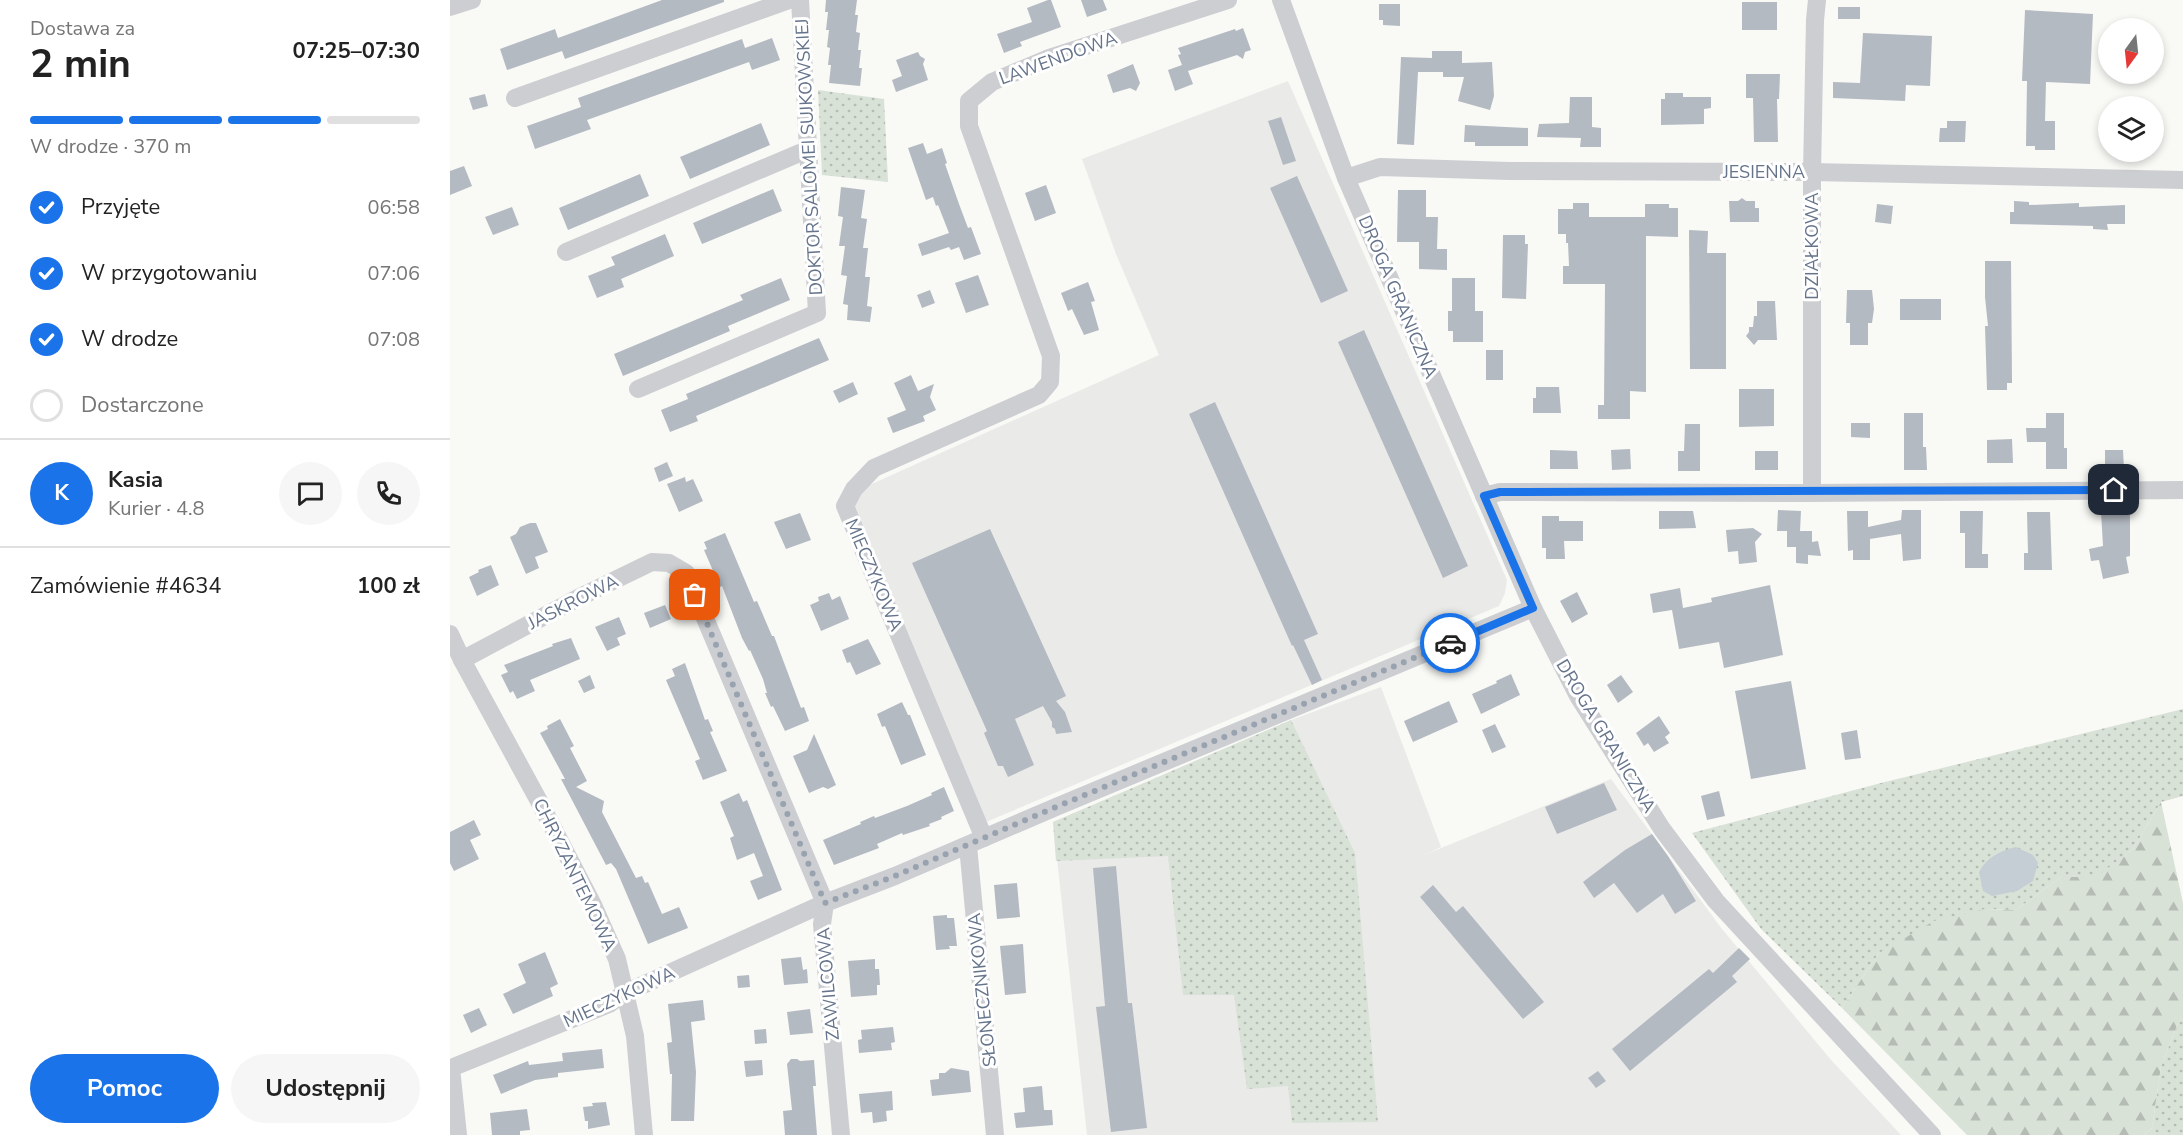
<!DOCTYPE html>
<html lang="pl">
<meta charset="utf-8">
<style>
body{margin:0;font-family:"Nunito Sans",sans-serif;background:#f6f6f6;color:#222;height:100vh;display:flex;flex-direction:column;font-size:22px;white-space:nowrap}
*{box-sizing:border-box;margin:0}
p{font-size:20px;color:#767676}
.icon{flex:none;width:33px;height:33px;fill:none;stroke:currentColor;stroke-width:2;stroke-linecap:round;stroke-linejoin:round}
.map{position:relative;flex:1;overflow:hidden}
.panel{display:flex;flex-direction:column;background:#fff;width:450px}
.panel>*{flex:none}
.needle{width:39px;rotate:195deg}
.tools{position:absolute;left:1648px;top:18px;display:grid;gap:12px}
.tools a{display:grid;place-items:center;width:66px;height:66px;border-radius:50%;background:#fff;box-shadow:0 3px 9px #0003;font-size:30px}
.pin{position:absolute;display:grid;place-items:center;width:51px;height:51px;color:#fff;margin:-26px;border-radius:12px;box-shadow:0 3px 9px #0006}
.courier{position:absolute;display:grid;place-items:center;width:60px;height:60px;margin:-30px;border:4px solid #1a73e8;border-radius:50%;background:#fff;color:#222;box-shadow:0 2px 8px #0007}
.headline em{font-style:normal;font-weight:700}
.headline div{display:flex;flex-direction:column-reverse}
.headline{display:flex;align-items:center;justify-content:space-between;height:102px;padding:0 30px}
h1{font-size:39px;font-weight:700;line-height:45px}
.bar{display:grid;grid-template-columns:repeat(4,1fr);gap:9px 6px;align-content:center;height:72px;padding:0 30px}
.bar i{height:8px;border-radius:4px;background:#e0e0e0}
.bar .selected{background:#1a73e8}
.bar p{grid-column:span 4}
.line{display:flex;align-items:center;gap:15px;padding:0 30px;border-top:2px solid #e0e0e0}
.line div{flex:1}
.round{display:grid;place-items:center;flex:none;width:63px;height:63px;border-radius:32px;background:#f6f6f6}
ol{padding:0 30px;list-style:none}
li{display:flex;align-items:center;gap:18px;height:66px}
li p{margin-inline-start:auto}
li .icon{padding:6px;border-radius:50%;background:#1a73e8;color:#fff;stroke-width:4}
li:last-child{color:#767676}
li i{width:33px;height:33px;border:3px solid #e0e0e0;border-radius:50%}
.primary-button{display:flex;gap:12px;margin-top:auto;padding:12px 30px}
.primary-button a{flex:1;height:69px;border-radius:36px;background:#1a73e8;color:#fff;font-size:24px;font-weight:700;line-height:69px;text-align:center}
.primary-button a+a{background:#f6f6f6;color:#222}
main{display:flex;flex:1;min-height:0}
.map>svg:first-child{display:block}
.built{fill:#eaeae9}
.grass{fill:url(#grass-dots)}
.forest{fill:url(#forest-firs)}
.water{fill:#c5ced5}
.building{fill:#b4bac2}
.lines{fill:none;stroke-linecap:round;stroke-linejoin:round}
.minor{stroke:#ccced2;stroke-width:18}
.done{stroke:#99a3b0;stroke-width:6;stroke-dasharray:0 10.8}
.route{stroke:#1a73e8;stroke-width:8}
.labels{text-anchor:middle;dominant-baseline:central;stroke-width:6;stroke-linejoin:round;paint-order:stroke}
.street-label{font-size:18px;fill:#65748b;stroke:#fff}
</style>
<main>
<section class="panel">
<div class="headline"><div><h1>2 min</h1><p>Dostawa za</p></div><em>07:25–07:30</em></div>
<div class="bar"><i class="selected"></i><i class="selected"></i><i class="selected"></i><i></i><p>W drodze · 370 m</p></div>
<ol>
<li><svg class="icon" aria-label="check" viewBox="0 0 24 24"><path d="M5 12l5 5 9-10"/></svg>Przyjęte<p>06:58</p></li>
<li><svg class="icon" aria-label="check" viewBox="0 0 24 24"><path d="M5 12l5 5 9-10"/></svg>W przygotowaniu<p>07:06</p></li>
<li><svg class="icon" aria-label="check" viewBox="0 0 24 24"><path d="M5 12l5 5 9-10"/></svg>W drodze<p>07:08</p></li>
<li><i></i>Dostarczone</li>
</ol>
<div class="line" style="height:108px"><b class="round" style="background:#1a73e8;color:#fff">K</b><div><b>Kasia</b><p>Kurier · 4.8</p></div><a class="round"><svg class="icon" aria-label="chat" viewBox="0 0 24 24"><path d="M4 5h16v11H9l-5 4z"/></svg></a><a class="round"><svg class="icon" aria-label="phone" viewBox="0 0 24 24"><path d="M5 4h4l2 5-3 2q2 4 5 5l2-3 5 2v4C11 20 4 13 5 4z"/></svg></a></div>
<div class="line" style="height:78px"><div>Zamówienie #4634</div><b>100 zł</b></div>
<div class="primary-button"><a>Pomoc</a><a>Udostępnij</a></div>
</section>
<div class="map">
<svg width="1733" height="1135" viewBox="0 0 1733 1135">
<defs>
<pattern id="grass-dots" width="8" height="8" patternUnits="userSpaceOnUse" patternTransform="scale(1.5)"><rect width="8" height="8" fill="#d9e2d7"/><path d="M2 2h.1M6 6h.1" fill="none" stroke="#b4bcb4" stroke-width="1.8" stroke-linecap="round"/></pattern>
<pattern id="forest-firs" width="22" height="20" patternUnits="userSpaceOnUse" patternTransform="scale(1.5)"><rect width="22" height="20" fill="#d9e2d7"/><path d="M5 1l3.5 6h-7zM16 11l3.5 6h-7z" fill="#b4bcb4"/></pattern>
</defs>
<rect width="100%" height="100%" fill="#f9f9f6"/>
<!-- built -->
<g class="built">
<polygon points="838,81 1057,580 1055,593 1049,606 536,822 400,506 415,487 709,355 666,254 632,159"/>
<polygon points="931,687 991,847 974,855 1161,779 1272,929 1382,1061 1451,1135 637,1135 603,822 841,720"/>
</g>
<!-- grass -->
<g class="grass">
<polygon points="368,90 434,99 438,182 372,175"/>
<polygon points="1733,709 1733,796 1711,802 1683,849 1646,878 1611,877 1566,910 1535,909 1429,953 1392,1008 1311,929 1242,833 1431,783"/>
<polygon points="841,720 905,853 928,1122 842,1123 838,1086 797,1089 784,995 733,995 718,856 606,861 603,822"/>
<polygon points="1733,1019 1733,1135 1694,1135 1702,1128 1711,1066 1728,1023"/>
</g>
<!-- forest -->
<polygon class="forest" points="1711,802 1733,903 1733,1019 1728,1023 1711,1066 1702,1128 1694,1135 1517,1135 1392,1008 1429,953 1484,921 1535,909 1566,910 1611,877 1646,877 1683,849"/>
<!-- water -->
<path class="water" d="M 1566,847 L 1583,855 L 1588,863 L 1583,881 L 1567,891 L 1542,896 L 1533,891 L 1529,872 C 1537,857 1550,851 1566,847 Z"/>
<!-- building -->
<g class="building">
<polygon points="212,0 274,0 274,2 115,59 112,51 57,70 50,49 105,29 108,38"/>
<polygon points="376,0 407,0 405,15 408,15 406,32 410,33 408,50 411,50 409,68 412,68 410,86 379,83 381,65 378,65 380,48 377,47 379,30 376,30 378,12 375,12"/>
<polygon points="598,0 601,0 611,27 570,42 572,46 554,53 547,34 582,22 577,8"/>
<polygon points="631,0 653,0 657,10 637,17"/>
<rect x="1292" y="2" width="35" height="28"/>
<polygon points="929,4 950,4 950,26 933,25 933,20 929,20"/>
<rect x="1388" y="7" width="22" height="12"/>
<polygon points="1575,10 1643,14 1640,84 1596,82 1595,121 1605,121 1605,150 1585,150 1585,146 1576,146 1577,81 1572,81"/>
<polygon points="793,28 801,50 795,52 793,59 787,55 738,71 743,84 725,91 718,70 732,65 728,55 731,54 728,48 785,29 786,31"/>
<polygon points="1413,33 1482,36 1480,86 1456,85 1455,101 1383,98 1383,82 1410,83"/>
<polygon points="322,38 330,60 302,70 299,62 137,120 141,129 85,149 77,126 131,107 128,98 292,39 295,48"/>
<polygon points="982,51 1012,51 1012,63 1042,62 1044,96 1040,110 1008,101 1014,77 993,77 993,72 968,72 964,145 947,144 951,57 982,58"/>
<polygon points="468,52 470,56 475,59 473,64 478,80 446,92 442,80 452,76 446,60"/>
<polygon points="683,64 690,83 686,91 680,88 663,93 657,75"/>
<polygon points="1296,74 1330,74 1329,99 1327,99 1328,142 1304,142 1303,98 1296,98"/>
<polygon points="1215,93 1233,93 1233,97 1261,97 1261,108 1254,109 1254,124 1211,125 1211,99 1215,99"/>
<polygon points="35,94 38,106 23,110 19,98"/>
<polygon points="1120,97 1142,97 1142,127 1151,128 1151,147 1130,147 1131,138 1087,137 1089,124 1119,123"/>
<polygon points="831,117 846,161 833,165 818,121"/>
<polygon points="1497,121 1516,121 1515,142 1489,142 1490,128 1497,128"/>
<polygon points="311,123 320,145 240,179 230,157"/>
<polygon points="1015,125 1078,128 1078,146 1025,146 1025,142 1014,142"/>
<polygon points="473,143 477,154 492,148 497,163 495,164 509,204 518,228 521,227 531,254 514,260 509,247 501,250 499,247 472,256 468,244 499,233 488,205 486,206 483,197 476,200 458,148"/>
<polygon points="14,166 22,186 0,195 0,171"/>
<polygon points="190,174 199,196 118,230 109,208"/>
<polygon points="847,176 898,291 871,303 820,188"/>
<polygon points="596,185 606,213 585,221 575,193"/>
<polygon points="391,187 415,190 411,218 417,219 413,248 418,248 415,277 420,277 417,306 422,307 420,322 397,320 398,305 393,304 397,276 391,275 395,246 389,246 393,217 388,216"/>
<polygon points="323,189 332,211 252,244 243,223"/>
<polygon points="948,190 976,190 976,217 988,217 987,249 997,249 997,270 969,269 969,242 947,242"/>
<polygon points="1292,198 1296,201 1305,201 1305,208 1309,208 1309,222 1280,222 1279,201 1288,201"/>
<polygon points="1564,201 1579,202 1579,205 1629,203 1629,207 1675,205 1675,224 1657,224 1658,230 1643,229 1643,226 1560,224 1560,212 1564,212"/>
<polygon points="1123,203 1139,203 1139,217 1195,217 1195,204 1219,204 1219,208 1228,208 1228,237 1196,236 1196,392 1180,391 1180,419 1148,419 1148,405 1154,405 1155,284 1113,284 1113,266 1119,266 1118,243 1116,243 1116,234 1108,234 1108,209 1123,209"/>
<polygon points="1427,204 1443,206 1441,224 1425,222"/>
<polygon points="62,207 69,225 43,235 35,217"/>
<polygon points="1239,230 1258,231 1257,253 1276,253 1276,369 1240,369"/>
<polygon points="215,234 224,256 171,279 174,287 147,298 138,276 165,265 161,257"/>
<polygon points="1053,235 1075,235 1075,244 1078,244 1076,299 1052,298"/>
<polygon points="1535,261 1561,261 1562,383 1557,383 1557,390 1537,390 1535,326 1538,326 1535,297"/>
<polygon points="528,275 539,305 516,313 505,283"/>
<polygon points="331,278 340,300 278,326 280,331 173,376 164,354 293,300 290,295"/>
<polygon points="1002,278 1025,278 1025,311 1033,311 1033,342 1003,342 1003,331 998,331 998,311 1002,311"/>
<polygon points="638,282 645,301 641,302 649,330 634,335 622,309 618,311 611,293"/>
<polygon points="480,290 485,303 472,308 467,295"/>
<polygon points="1397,290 1422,290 1424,309 1422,323 1418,323 1418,345 1400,345 1400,323 1396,323"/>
<rect x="1450" y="299" width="41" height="21"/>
<polygon points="1307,301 1325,301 1327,340 1308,340 1304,345 1296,336 1299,332 1299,327 1303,327 1304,316 1307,316"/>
<polygon points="914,330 1018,566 993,578 888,342"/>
<polygon points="369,338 379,360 246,416 248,421 220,432 211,410 238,399 236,394"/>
<rect x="1036" y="350" width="17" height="30"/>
<polygon points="461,375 468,391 484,384 480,397 486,410 473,416 475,421 443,433 437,418 456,410 444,383"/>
<polygon points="403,382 408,394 389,403 383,391"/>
<polygon points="1086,387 1109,387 1111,413 1083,413 1083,398 1086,398"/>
<polygon points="1289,389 1324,389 1324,426 1289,427"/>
<polygon points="765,402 868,634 854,640 872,680 862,685 843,645 842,646 739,414"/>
<polygon points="1454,413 1473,413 1473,447 1476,447 1477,470 1454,470"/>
<polygon points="1596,413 1614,413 1614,448 1617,448 1617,469 1596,469 1596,442 1577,442 1576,428 1596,428"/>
<polygon points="1401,423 1420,423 1420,438 1401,437"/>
<polygon points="1235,424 1250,424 1250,471 1228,471 1228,451 1234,451"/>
<polygon points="1562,439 1563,463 1537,463 1537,440"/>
<polygon points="1180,449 1181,469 1162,470 1161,450"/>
<polygon points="1100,450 1127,451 1128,469 1100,469"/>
<polygon points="1655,450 1673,450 1674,470 1655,470"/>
<rect x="1305" y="451" width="23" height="19"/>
<polygon points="217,462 223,476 209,482 204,468"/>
<polygon points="235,477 236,482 243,479 253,501 229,512 217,484"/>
<polygon points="1328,510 1351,511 1350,531 1362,531 1362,542 1368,541 1371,556 1358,555 1358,564 1346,563 1346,547 1337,547 1337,531 1327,531"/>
<polygon points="1452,510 1471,510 1471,559 1453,561 1451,534 1420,539 1420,560 1403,560 1403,550 1398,551 1397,511 1418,511 1418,527 1451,520"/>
<polygon points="1680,510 1680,556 1676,557 1679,573 1653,579 1649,560 1641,561 1639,549 1653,546 1651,512"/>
<polygon points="1209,511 1243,511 1246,528 1209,529"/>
<polygon points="1510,511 1533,511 1532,554 1538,554 1538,568 1515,568 1515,533 1510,533"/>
<polygon points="1577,512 1600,512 1602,570 1574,570 1574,553 1578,553"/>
<polygon points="350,513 361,540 336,549 324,522"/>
<polygon points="1092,516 1109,516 1109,521 1133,521 1133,541 1114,541 1115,559 1096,559 1096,548 1092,548"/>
<polygon points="80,523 86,523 98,552 85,557 89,568 76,574 60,537 66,534 70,527"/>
<polygon points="1303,528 1312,534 1305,542 1307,562 1289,564 1288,551 1278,552 1276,530"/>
<polygon points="540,529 616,696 606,701 615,712 622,732 606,734 605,729 602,727 602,722 593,706 565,719 584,765 558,777 553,766 548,766 534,733 537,731 462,563"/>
<polygon points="275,533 304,602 307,601 322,636 324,636 351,708 354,707 359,721 335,731 323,706 321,707 315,693 317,693 313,679 300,650 299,651 292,638 272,586 270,587 254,550 257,549 254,542"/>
<polygon points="41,565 49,585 27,596 19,577 29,572 28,570"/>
<polygon points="1320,585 1333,655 1274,668 1269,642 1229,649 1222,610 1203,613 1200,594 1230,588 1233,608 1262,602 1261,598"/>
<polygon points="1127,592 1138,614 1122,623 1110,601"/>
<polygon points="379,593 382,600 390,596 399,619 371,631 360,605 369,601 368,597"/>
<polygon points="215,605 221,619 200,628 194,613"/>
<polygon points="169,617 176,634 167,638 170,645 157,651 145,627"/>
<polygon points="121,638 130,659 80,680 85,691 67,699 63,691 60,693 51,675 58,672 54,665 103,646 102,644"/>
<polygon points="418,639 431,664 406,675 400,662 397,663 392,650"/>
<polygon points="235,663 255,720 258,719 263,731 260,732 277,771 253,780 245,761 250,759 216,680 225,676 222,669"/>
<polygon points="1061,674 1070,695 1031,714 1022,694 1047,683 1046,681"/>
<polygon points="140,675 145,688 134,693 128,681"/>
<polygon points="1171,675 1183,692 1168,703 1157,685"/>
<polygon points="1341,681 1356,769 1301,779 1285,691"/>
<polygon points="999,701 1008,722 963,742 954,721"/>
<polygon points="452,702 458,715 460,715 476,755 451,765 435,726 432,727 427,714"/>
<polygon points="1209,716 1220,733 1215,737 1219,743 1204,752 1198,743 1194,746 1186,733"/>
<polygon points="110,719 124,746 120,748 137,781 126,787 154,801 152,812 186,878 192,876 195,883 198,882 212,914 229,907 238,928 198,944 166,869 161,863 156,865 111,779 115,779 90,733 98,729 97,726"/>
<polygon points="1045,724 1056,747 1042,753 1032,730"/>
<polygon points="1407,730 1411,758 1395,760 1391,733"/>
<polygon points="364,734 386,785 378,789 373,787 359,793 343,756 357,750"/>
<polygon points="1154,783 1167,810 1107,834 1095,807"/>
<polygon points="494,787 504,811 491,817 492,819 479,824 480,826 453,835 452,833 427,844 429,848 384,865 373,840 411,824 410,822 424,816 425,818 457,806 482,795 481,793"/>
<polygon points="1269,791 1275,816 1257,820 1251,796"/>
<polygon points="289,793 293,802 297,800 332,890 308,900 300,881 313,876 304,853 287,860 280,838 284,836 270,802"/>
<polygon points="24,820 31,835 20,840 29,859 4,871 0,863 0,832"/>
<polygon points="1202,834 1218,856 1246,901 1225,914 1213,894 1187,913 1164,883 1144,898 1133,882 1175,850"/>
<polygon points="666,866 678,1003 682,1003 697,1128 661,1132 646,1007 655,1006 643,868"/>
<polygon points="567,883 570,917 547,919 544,885"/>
<polygon points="983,885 1006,912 1013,906 1094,1002 1073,1019 970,897"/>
<polygon points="497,915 497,918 504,918 507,946 499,946 500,949 486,950 483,916"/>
<polygon points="573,944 576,993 555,995 550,946"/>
<polygon points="1289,948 1300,959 1282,976 1287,982 1180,1071 1162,1049 1259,969 1263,973"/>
<polygon points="95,952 108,984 100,988 103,996 63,1014 53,994 76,983 68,964"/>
<polygon points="351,957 353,970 357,969 358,983 334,985 331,959"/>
<polygon points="425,959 425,969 429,969 430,985 427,985 427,995 401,997 398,961"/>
<polygon points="299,975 300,987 288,988 287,976"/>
<polygon points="253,1000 255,1020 241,1022 246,1072 244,1121 221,1121 222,1074 220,1074 217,1043 222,1042 218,1004"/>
<polygon points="29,1008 37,1025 21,1033 13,1015"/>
<polygon points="360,1009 363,1033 340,1035 337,1012"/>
<polygon points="443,1027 445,1042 441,1043 442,1050 409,1053 408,1040 412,1039 411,1030"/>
<polygon points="316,1029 317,1043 305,1044 304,1030"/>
<polygon points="152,1049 154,1068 108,1073 108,1077 85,1080 51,1094 43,1075 78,1061 79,1065 113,1061 112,1053"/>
<polygon points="341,1059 347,1059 350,1061 364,1060 366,1086 363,1086 367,1135 335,1135 333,1111 342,1110 337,1064"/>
<polygon points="312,1060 313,1075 296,1077 294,1061"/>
<polygon points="501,1068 519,1071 521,1092 482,1096 480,1080 489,1079 489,1073 495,1073"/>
<polygon points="1148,1071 1156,1081 1146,1088 1138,1078"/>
<polygon points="592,1086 594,1110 602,1110 603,1125 566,1128 564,1113 575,1112 573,1088"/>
<polygon points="442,1091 443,1110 436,1111 437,1121 423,1123 422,1112 411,1113 409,1094"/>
<polygon points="156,1102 160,1125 138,1129 138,1121 135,1121 133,1107 143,1106 142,1103"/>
<polygon points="77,1109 80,1130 70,1131 70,1135 42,1135 40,1113"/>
</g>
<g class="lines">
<!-- minor -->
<g class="minor">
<polyline points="831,0 896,178 1083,608 1128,696 1212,829 1266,901 1482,1135"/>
<polyline points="0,7 22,0"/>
<polyline points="65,98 339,0"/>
<polyline points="896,178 930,167 1060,171 1362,172 1733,180"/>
<polyline points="116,252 359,149"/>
<polyline points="188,389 367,313 350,0"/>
<polyline points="1362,493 1362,172 1365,20 1367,0"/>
<polyline points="1034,496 1050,492 1362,493 1733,490"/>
<polyline points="0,634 12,660 90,803 143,905 167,959 185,1036 194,1135"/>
<polyline points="12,660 132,596 202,562 219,563 236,573 375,903 372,924 391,1135"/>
<polyline points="534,838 395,506 404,489 424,468 589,395 600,382 601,356 519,126 519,101 542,82 599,58 778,0"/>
<polyline points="518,846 545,1135"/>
<polyline points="1,1068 159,1004 175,993 375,903 445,876 606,807 1083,608"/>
<polyline points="1,1068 8,1135"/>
</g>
</g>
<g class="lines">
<!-- done -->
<polyline class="done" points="245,595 375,903 445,876 606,807 1000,643"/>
<!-- route -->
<polyline class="route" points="1000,643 1083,608 1034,496 1050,492 1664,490"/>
</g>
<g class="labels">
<!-- street labels -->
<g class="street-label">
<text transform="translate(608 58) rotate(-20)">LAWENDOWA</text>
<text transform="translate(359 157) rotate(-93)">DOKTOR SALOMEI SUJKOWSKIEJ</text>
<text x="1314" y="172">JESIENNA</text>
<text transform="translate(1362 246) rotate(-90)">DZIAŁKOWA</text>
<text transform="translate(948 297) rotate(67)">DROGA GRANICZNA</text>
<text transform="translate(424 575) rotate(67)">MIECZYKOWA</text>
<text transform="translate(123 602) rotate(-27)">JASKROWA</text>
<text transform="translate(1156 736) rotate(59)">DROGA GRANICZNA</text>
<text transform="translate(125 875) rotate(64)">CHRYZANTEMOWA</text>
<text transform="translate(378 984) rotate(-95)">ZAWILCOWA</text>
<text transform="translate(532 990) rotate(-96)">SŁONECZNIKOWA</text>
<text transform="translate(169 997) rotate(-25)">MIECZYKOWA</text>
</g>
</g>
</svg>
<div class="tools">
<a><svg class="needle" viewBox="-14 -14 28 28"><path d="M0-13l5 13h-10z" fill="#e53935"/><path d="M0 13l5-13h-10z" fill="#767676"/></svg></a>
<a><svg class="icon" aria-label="layers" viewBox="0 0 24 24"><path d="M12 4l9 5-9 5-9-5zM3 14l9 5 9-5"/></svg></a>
</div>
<div class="pin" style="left:245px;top:595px;background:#ea580c"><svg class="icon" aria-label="bag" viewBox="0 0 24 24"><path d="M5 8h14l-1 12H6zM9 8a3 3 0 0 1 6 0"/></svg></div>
<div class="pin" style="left:1664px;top:490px;background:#1f2937"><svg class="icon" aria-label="home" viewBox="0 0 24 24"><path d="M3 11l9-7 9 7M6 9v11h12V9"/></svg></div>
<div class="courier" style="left:1000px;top:643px"><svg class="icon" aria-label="car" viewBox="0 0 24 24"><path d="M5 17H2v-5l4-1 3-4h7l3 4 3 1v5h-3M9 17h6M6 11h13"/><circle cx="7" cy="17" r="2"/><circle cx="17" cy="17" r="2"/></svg></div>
</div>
</main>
